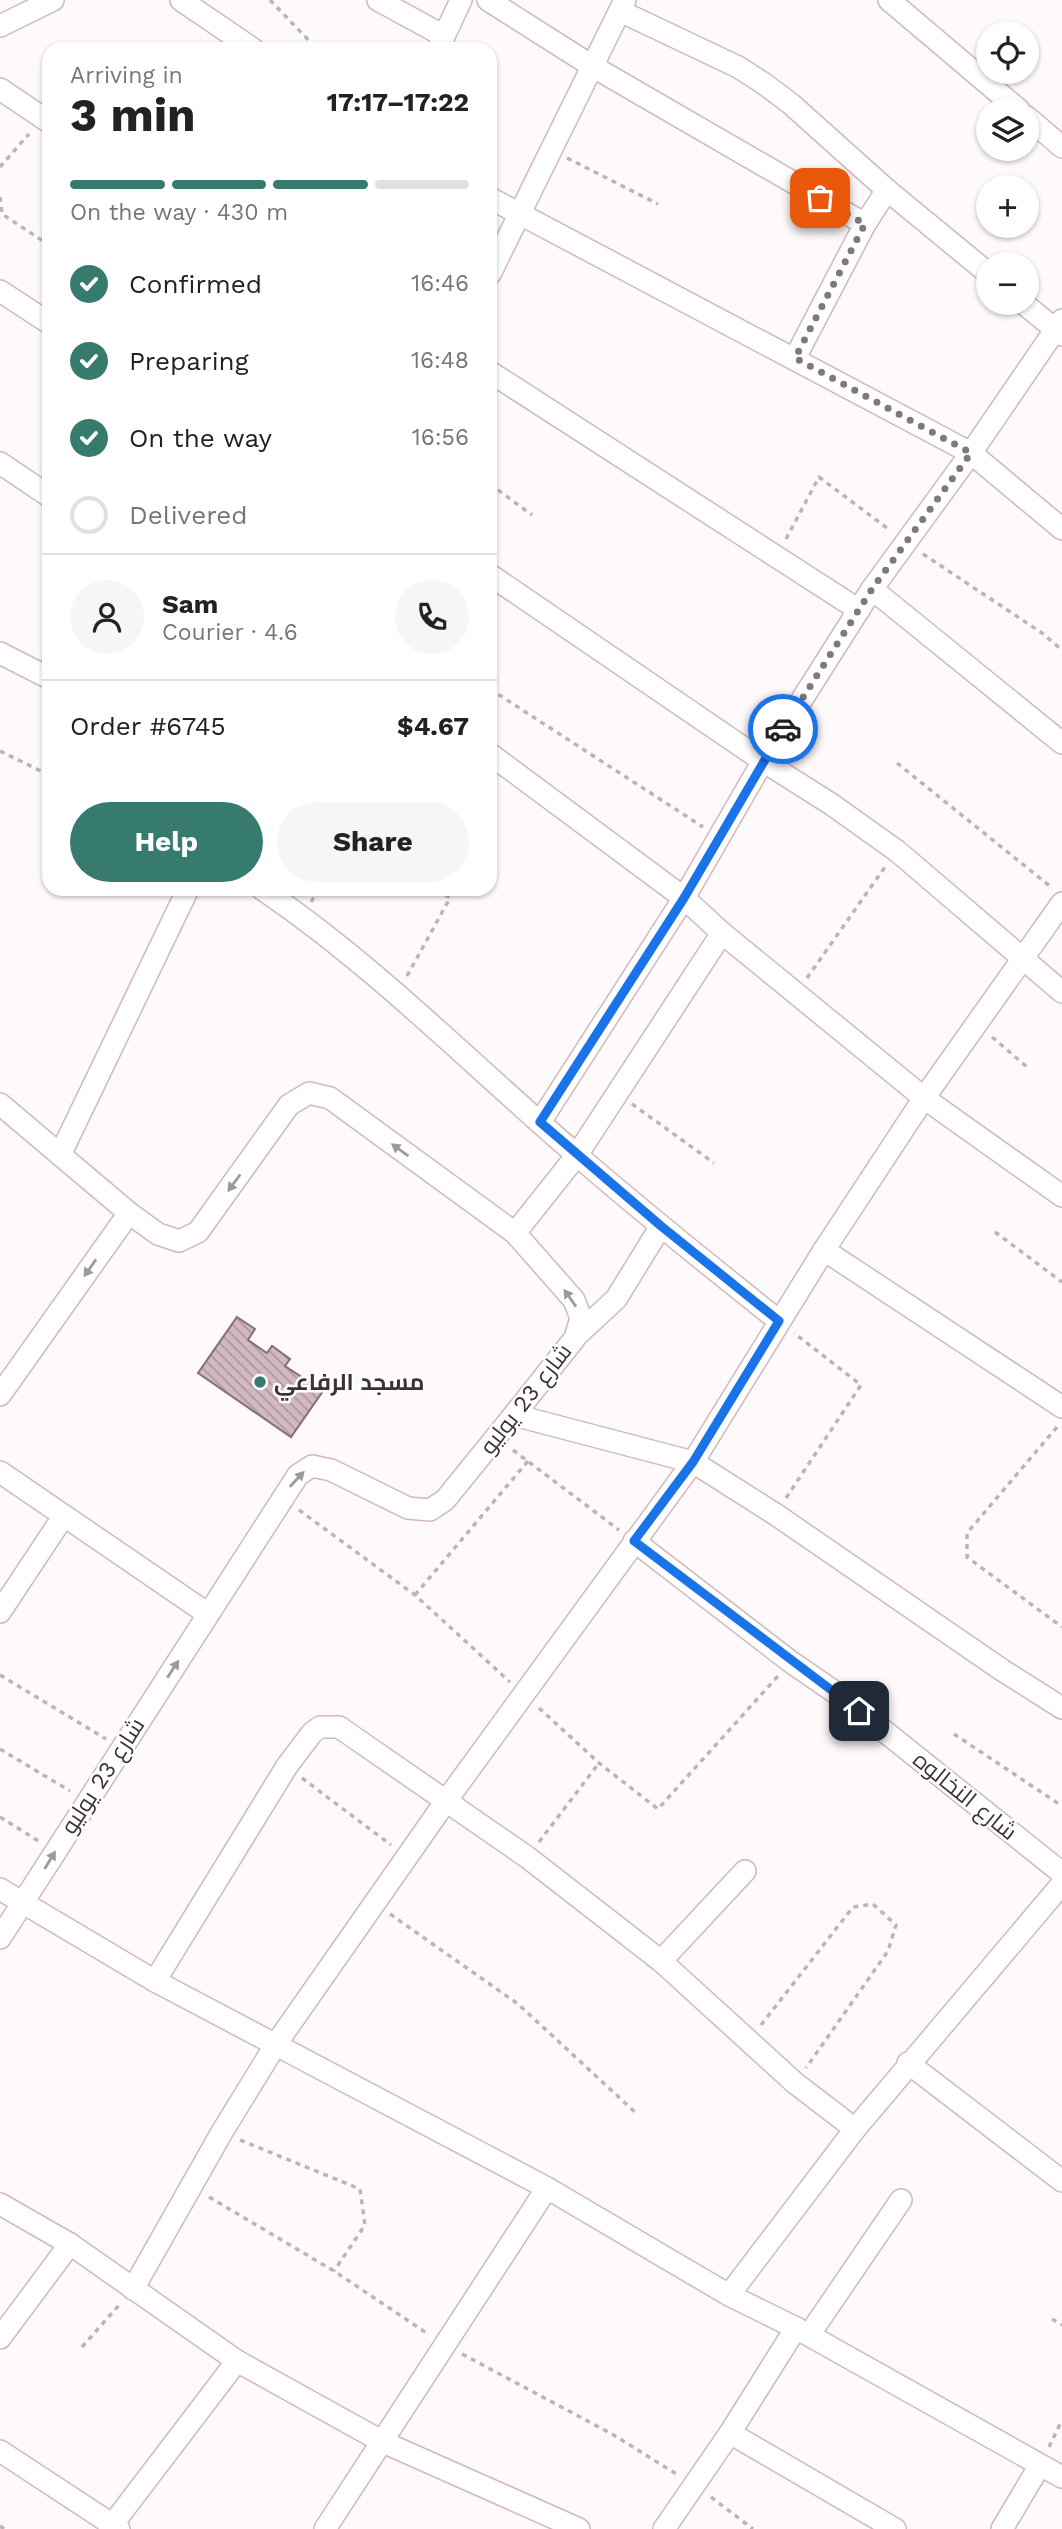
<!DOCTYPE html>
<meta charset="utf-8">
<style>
body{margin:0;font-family:"Work Sans",Cairo,sans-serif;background:#f6f6f6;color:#222;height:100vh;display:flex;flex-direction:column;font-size:26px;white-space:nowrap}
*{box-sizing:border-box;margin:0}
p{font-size:23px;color:#767676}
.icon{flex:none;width:38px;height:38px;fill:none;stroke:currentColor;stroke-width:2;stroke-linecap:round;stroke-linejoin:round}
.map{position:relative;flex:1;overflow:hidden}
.drawer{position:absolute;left:42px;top:42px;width:455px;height:854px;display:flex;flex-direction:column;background:#fff;border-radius:21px;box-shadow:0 2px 5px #0004}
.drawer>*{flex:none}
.buttons{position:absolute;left:976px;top:21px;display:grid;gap:14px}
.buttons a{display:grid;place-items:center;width:63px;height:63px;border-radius:50%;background:#fff;box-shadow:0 2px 5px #0004;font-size:35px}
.pin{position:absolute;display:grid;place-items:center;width:60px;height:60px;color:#fff;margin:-30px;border-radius:14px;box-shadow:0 4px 10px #0006}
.courier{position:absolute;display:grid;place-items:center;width:70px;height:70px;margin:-35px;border:5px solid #1a73e8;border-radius:50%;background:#fff;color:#222;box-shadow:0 2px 9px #0007}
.summary em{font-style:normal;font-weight:700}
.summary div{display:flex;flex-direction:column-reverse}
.summary{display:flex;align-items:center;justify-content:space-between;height:119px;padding:0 28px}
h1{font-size:46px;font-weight:700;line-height:52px}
.bar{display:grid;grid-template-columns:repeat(4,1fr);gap:10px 7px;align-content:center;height:84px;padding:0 28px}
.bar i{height:9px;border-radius:5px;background:#e0e0e0}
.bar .current{background:#377b6f}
.bar p{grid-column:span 4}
.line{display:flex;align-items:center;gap:18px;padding:0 28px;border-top:2px solid #e0e0e0}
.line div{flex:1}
.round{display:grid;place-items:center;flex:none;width:74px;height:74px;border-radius:37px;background:#f6f6f6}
ol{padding:0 28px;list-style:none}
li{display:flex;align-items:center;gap:21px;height:77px}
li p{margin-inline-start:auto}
li .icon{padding:7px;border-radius:50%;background:#377b6f;color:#fff;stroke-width:4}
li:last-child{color:#767676}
li i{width:38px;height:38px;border:4px solid #e0e0e0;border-radius:50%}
.cta{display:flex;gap:14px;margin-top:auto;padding:14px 28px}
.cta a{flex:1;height:80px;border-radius:42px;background:#377b6f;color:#fff;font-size:28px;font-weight:700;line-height:80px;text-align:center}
.cta a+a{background:#f6f6f6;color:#222}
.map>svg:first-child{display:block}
.building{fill:url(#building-back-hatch);stroke:#856f75;stroke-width:2}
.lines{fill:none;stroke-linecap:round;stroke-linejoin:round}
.minor-casing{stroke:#d0b8bf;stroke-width:24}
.path{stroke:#bcb5b7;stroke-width:3.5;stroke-dasharray:5 5;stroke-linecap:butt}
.minor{stroke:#fff;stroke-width:21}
.oneway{fill:#9e999a}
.done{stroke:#81787b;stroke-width:7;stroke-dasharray:0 12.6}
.route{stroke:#1a73e8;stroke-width:9}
.poi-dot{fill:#377b6f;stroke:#fff;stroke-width:2.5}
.labels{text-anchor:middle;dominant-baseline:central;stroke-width:5;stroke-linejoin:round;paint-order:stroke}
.poi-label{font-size:23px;font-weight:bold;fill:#3d3336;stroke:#fff;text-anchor:start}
.street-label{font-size:23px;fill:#3d3336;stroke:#fff}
</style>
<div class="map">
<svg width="1062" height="2529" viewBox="0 0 1062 2529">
<defs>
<pattern id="building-back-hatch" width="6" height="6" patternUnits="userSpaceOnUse" patternTransform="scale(1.75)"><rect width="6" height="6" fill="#d2b9c0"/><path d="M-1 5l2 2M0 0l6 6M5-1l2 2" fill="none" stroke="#ac979d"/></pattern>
</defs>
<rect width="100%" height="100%" fill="#fef9fa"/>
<!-- building -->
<polygon class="building" points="237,1317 255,1329 248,1340 267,1353 272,1346 290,1359 285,1366 323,1391 291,1437 198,1373"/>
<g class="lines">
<!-- minor casing -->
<g class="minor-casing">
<g id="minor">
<polyline points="181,0 253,49"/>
<polyline points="378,0 444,36"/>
<polyline points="488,0 592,66 865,224"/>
<polyline points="889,0 1019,110"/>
<polyline points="620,11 738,67 763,83 791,104 887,190 989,274"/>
<polyline points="0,26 53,0"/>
<polyline points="439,47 461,0"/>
<polyline points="0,89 49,122"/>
<polyline points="1027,117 1062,147"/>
<polyline points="490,198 971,453 1062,529"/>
<polyline points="490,274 625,0"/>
<polyline points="0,291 49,323"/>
<polyline points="1023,303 1062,335"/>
<polyline points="795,358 865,224 887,190"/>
<polyline points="490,372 859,610"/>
<polyline points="0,463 49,496"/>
<polyline points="490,575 763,761 831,804 897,851 1062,992"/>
<polyline points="872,589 1062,743"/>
<polyline points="0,653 49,678"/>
<polyline points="490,754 684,898 722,933 924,1098 1062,1196"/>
<path d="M 262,889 C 374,965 468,1061 570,1149 C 638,1209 709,1265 779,1321"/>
<polyline points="0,1104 129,1213 158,1234 179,1241 198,1232 289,1105 309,1093 330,1098 515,1233 574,1300 581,1318 575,1338 514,1415 445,1500 430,1510 408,1508 331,1470 312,1466 298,1475 0,1938"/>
<polyline points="540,1122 684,898 763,761 872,589 971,453 1062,320"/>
<polyline points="60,1155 188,889"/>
<polyline points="515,1233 577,1155 722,933"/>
<polyline points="824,1250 1062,1407"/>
<polyline points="576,1336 616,1299 661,1226"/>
<polyline points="0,1395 129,1213"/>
<polyline points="514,1415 693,1462 775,1514 1002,1670 1062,1708"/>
<polyline points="0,1472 208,1614"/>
<polyline points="634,1541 791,1662 839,1695 1062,1873"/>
<polyline points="0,1612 63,1517"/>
<polyline points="0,1889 155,1981 547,2188 729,2295 796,2328 1062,2477"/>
<polyline points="661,1961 745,1871"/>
<polyline points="155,1981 287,1766 312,1733 320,1727 339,1727 527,1857 661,1961 795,2083 855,2129"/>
<polyline points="908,2063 1062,2181"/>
<polyline points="0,2204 70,2244 237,2361 383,2442 579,2529"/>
<polyline points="133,2289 222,2132 276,2044 446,1801 693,1462 824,1250 924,1098 1062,903"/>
<polyline points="729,2295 855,2129 1062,1884"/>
<polyline points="809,2335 901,2200"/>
<polyline points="0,2338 70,2244"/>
<polyline points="730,2433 895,2529"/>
<polyline points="0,2451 119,2529"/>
<polyline points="109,2529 237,2361"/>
<polyline points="325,2529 547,2188"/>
<polyline points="664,2529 730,2433 796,2328"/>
<polyline points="1002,2529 1040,2465"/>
</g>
</g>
<!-- path -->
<g class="path">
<polyline points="270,0 317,49"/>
<polyline points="567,158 658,204"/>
<polyline points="0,167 29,134"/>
<polyline points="0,197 2,214 49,245"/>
<polyline points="490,484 532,515"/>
<polyline points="786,539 819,477 891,531"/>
<polyline points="923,554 1042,633 1062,650"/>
<polyline points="490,689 703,827"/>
<polyline points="0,751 49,775"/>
<polyline points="897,763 1051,887"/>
<polyline points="311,902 319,889"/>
<polyline points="407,976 450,898 437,889"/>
<polyline points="807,978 885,867"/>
<polyline points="992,1037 1027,1067"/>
<polyline points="632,1104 714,1163"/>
<polyline points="995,1232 1062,1282"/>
<polyline points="1057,1427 967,1533 967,1557 1062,1627"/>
<polyline points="513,1450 619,1530"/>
<polyline points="786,1498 861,1385 794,1333"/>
<polyline points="299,1510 415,1595 510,1682"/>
<polyline points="415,1595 528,1461"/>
<polyline points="0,1675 106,1739"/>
<polyline points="539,1708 599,1763 658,1809 778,1676"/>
<polyline points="954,1734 1062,1806"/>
<polyline points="0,1749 70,1791"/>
<polyline points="302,1778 391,1845"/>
<polyline points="0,1817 40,1842"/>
<polyline points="539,1842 599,1763"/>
<polyline points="390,1914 518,2004 637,2114"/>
<polyline points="761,2025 853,1907 873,1904 896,1925 888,1951 806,2068"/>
<polyline points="240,2140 360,2189 365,2225 334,2271"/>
<polyline points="209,2197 334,2271 428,2334"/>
<polyline points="1052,2319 1062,2325"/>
<polyline points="82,2347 120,2304"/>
<polyline points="462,2354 612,2434 678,2475"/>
<polyline points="1049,2447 1062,2420"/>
<polyline points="711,2497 753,2529"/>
<polyline points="0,2526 4,2529"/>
</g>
<!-- minor -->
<use href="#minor" class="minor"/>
</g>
<!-- one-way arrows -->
<defs><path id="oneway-solid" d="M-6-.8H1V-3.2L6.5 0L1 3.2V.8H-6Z" transform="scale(1.75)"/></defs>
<g class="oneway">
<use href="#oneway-solid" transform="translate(400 1150) rotate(-144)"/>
<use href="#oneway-solid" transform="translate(234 1183) rotate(126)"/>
<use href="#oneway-solid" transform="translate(90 1268) rotate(125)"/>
<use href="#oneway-solid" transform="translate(570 1298) rotate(-125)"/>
<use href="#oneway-solid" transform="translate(297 1479) rotate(-47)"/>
<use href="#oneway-solid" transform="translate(173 1669) rotate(-57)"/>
<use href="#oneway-solid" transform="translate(50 1860) rotate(-59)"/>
</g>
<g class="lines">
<!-- done -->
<polyline class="done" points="783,729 872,589 971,453 795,358 865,224 820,198"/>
<!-- route -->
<polyline class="route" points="783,729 684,898 540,1122 661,1226 779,1321 693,1462 634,1541 859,1711"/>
</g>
<!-- markers -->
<circle class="poi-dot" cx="260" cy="1382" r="7"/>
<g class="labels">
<!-- poi labels -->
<g class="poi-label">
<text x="274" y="1382">مسجد الرفاعي</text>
</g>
<!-- street labels -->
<g class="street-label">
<text transform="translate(526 1399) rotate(-52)">شارع 23 يوليو</text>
<text transform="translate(103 1776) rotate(-57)">شارع 23 يوليو</text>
<text transform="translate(965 1796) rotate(39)">شارع النخالوه</text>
</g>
</g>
</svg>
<div class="buttons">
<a><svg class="icon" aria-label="locate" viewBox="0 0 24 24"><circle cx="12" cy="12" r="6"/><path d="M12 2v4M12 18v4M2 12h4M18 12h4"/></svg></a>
<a><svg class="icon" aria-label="layers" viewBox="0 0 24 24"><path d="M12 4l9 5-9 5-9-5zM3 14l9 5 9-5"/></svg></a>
<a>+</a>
<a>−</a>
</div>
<div class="pin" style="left:820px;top:198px;background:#ea580c"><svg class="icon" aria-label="bag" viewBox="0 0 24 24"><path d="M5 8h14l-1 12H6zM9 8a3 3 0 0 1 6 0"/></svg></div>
<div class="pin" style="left:859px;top:1711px;background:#1f2937"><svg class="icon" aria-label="home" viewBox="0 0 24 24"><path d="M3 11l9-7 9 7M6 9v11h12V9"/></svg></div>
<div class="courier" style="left:783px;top:729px"><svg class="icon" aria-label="car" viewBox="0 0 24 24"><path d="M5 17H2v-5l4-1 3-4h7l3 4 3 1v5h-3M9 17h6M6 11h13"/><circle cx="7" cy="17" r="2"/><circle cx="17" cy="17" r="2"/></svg></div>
<section class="drawer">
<div class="summary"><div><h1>3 min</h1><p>Arriving in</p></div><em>17:17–17:22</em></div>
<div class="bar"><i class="current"></i><i class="current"></i><i class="current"></i><i></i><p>On the way · 430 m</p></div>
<ol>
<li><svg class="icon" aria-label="check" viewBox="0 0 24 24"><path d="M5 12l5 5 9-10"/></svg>Confirmed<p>16:46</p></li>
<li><svg class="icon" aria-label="check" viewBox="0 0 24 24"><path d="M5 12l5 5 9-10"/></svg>Preparing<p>16:48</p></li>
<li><svg class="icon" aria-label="check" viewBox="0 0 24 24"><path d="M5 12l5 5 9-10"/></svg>On the way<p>16:56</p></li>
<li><i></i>Delivered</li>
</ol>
<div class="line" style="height:126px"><a class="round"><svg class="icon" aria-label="person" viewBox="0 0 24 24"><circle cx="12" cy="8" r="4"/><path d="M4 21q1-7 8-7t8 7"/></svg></a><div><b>Sam</b><p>Courier · 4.6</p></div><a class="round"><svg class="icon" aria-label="phone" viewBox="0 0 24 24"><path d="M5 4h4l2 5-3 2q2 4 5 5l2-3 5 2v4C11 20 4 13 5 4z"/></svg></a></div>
<div class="line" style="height:91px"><div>Order #6745</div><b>$4.67</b></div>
<div class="cta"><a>Help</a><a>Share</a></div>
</section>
</div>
